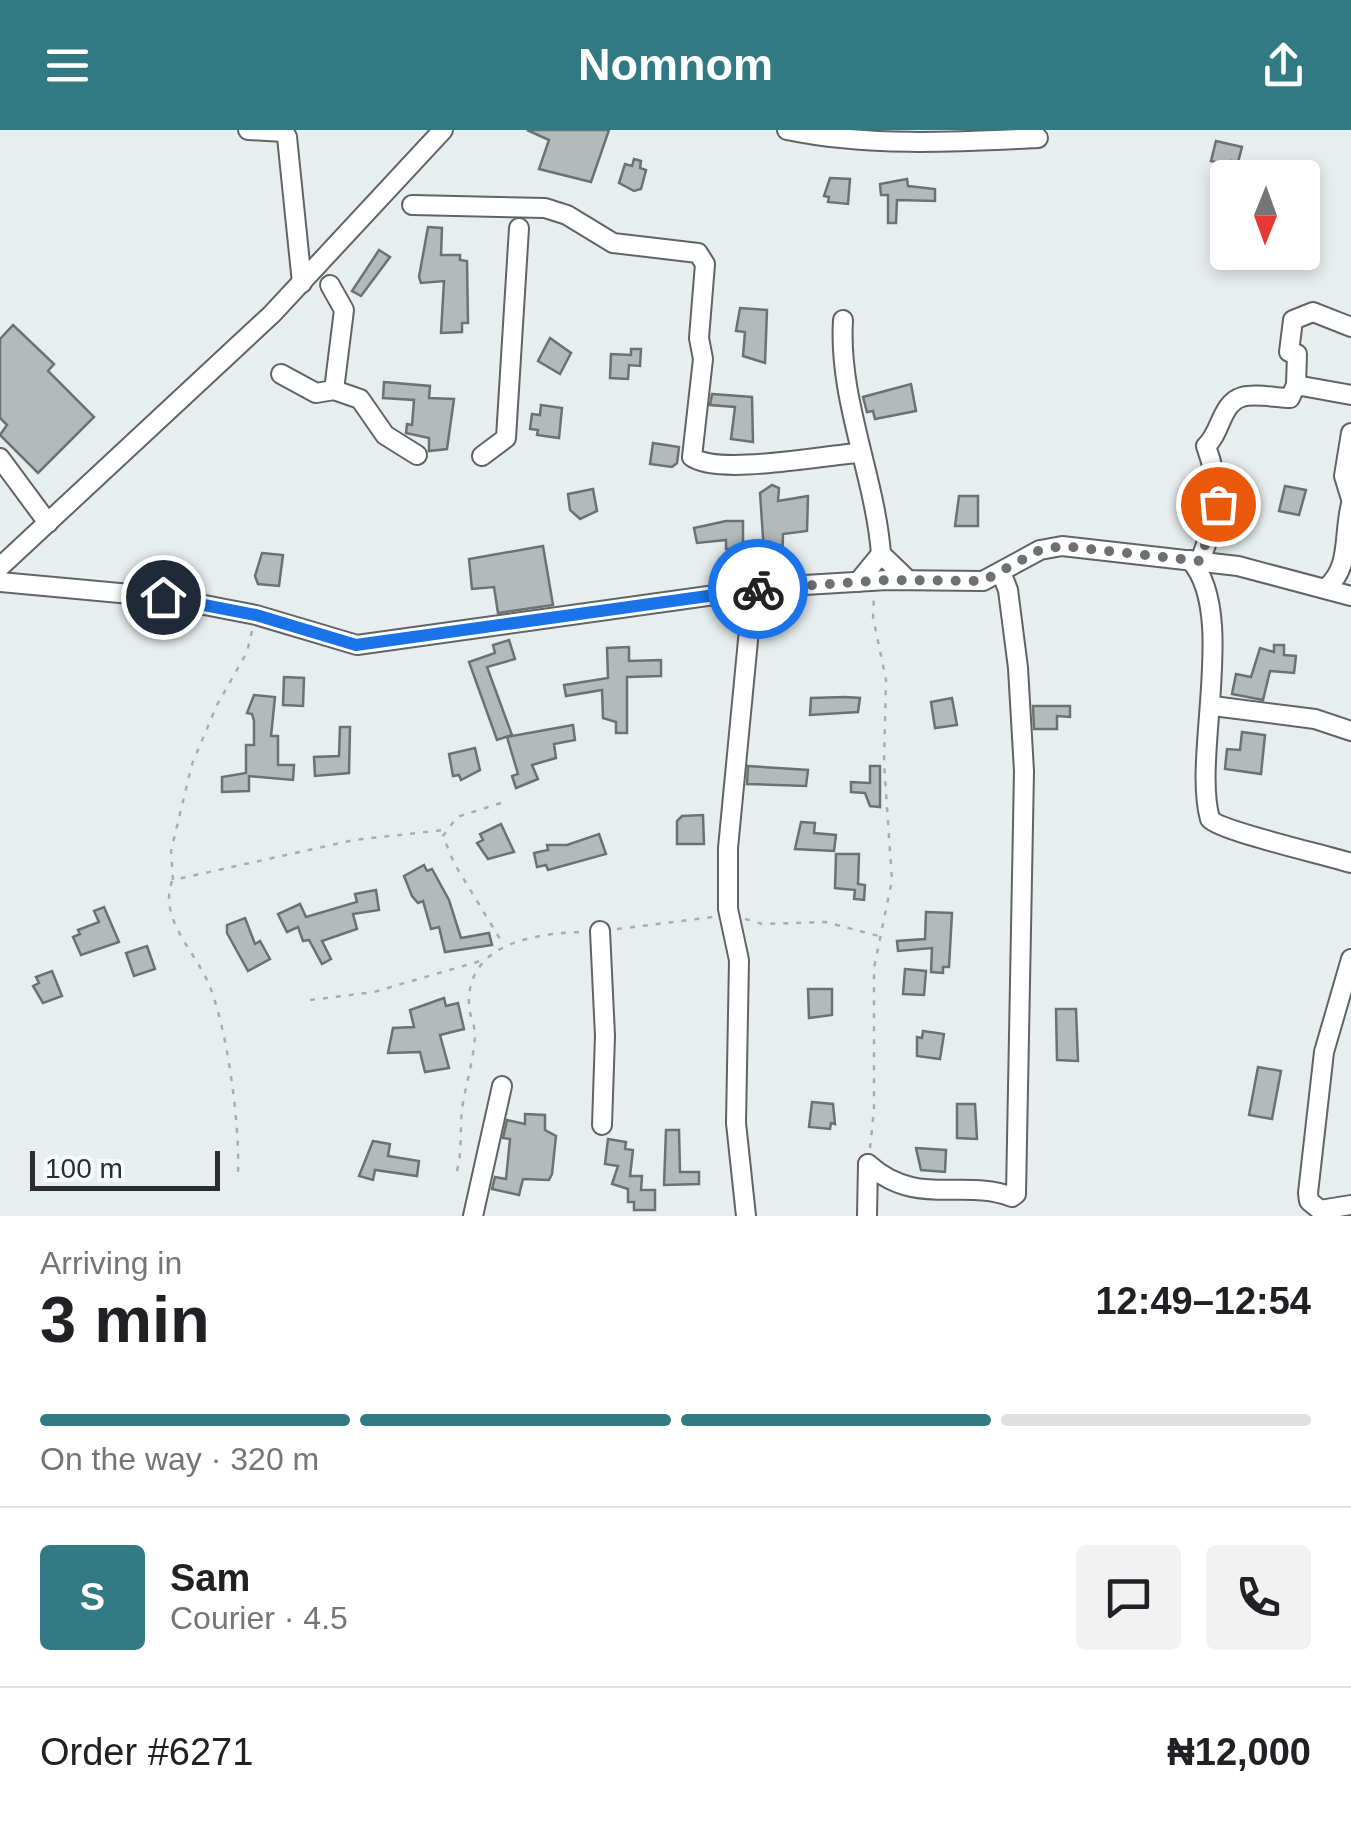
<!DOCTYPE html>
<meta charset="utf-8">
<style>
body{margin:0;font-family:Helvetica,sans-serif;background:#f2f2f2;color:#202124;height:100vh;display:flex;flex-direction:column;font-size:38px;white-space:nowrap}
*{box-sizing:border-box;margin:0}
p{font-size:32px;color:#757577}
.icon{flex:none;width:55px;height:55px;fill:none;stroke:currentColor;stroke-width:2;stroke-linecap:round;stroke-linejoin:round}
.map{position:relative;height:1086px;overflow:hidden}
.drawer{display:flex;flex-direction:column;background:#fff;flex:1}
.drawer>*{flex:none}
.needle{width:65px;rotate:181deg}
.controls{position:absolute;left:1210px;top:30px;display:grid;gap:20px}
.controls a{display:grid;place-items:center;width:110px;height:110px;border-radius:10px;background:#fff;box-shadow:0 5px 15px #0003;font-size:50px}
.scale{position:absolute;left:30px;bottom:25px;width:190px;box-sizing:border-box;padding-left:10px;border:5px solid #2c2e2e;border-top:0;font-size:28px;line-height:35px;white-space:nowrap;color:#2c2e2e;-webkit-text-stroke:8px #f6fcfc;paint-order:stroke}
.pin{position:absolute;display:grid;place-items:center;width:85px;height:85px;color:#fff;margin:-42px;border:5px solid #fff;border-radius:50%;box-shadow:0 2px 10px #0007}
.courier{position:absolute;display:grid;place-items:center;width:100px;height:100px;margin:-50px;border:8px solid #1a73e8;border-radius:50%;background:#fff;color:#222;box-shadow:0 2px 12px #0007}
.headline em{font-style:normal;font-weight:700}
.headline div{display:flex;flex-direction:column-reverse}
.headline{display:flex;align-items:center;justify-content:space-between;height:170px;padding:0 40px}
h1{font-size:65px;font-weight:700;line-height:75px}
.bar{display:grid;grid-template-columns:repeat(4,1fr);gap:15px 10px;align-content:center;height:120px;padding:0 40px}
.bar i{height:12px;border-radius:8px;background:#e0e0e0}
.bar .current{background:#327a83}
.bar p{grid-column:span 4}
.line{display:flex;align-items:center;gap:25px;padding:0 40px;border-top:2px solid #e0e0e0}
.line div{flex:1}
.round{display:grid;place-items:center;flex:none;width:105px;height:105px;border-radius:10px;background:#f2f2f2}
header{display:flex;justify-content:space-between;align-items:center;height:130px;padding:0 40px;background:#327a83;color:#fff;font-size:45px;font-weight:700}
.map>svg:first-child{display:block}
.building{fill:#b4baba;stroke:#6c7172;stroke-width:2.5}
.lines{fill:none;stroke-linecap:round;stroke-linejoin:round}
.minor-casing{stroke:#5f6465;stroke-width:22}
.path{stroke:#a8adad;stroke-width:2.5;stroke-dasharray:5 8;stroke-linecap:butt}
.minor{stroke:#fff;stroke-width:18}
.done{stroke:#6e7172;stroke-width:10;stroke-dasharray:0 18}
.route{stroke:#1a73e8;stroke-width:12}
</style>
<header><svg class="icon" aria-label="menu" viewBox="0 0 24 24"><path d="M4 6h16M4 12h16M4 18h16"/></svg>Nomnom<svg class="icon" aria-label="share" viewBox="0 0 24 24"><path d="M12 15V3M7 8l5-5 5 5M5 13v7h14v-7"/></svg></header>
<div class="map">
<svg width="1351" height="1086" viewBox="0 0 1351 1086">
<rect width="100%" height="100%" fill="#e8eeef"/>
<!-- building -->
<g class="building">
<polygon points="527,0 609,0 591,52 539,39 549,10"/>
<polygon points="1216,11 1242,17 1238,32 1231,31 1230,35 1211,31"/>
<polygon points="634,29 641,31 640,38 646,40 641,59 634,61 619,53 625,34 632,36"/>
<polygon points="830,48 850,49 848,74 828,72 829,67 824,66"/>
<polygon points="907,49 908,56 935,59 935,71 897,70 896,93 888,93 888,65 881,65 880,54"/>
<polygon points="428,97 442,98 441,125 460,125 460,130 467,131 468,193 462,193 462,202 441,203 444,151 421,153 419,147"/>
<polygon points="379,120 390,127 361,166 352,161"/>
<polygon points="740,178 767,180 765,233 743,226 745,202 736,201"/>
<polygon points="13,195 54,234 48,241 94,287 38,343 0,305 7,295 0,288 0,209"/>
<polygon points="550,208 571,223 560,244 538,231"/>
<polygon points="631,219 641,219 640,236 629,235 628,249 610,248 611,224 631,225"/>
<polygon points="384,252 430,256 429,268 454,269 447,319 429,321 429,308 406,303 407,294 412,295 414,270 383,268"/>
<polygon points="911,254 916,281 875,289 873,281 867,282 863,267"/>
<polygon points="712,264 752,267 753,312 731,309 735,277 710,275"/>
<polygon points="541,275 562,278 559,308 537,305 538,300 530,299 532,284 540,285"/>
<polygon points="653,313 679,317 677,333 672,337 650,334"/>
<polygon points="772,355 779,358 778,371 808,366 807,401 783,404 782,437 743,440 741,424 764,422 760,363"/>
<polygon points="1285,356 1306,360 1299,385 1279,381"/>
<polygon points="593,359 597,381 580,389 570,380 568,364"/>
<polygon points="959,366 978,366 978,396 955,396"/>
<polygon points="726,391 743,391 743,419 726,419 726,410 697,413 694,398"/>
<polygon points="543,416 553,475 498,483 494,457 472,459 469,429"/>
<polygon points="262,423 283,425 279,456 258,454 255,446"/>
<polygon points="509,510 515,529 487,537 512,605 497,610 469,532 495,523 493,515"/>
<polygon points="1274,515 1284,515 1284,525 1296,526 1294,543 1270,541 1263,570 1232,564 1236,544 1251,547 1260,518 1274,522"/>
<polygon points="629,517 629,531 661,530 661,546 627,547 627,603 616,603 616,592 603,588 602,560 566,566 564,555 608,548 607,518"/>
<polygon points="284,547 304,548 303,576 283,575"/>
<polygon points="254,565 275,567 271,606 278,606 278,635 294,635 293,650 249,646 249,661 222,662 222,647 246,643 246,615 254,615 254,591 252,584 247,583"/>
<polygon points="845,567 860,568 858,582 810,585 811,568"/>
<polygon points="952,568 957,595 935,598 931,572"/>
<polygon points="1033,576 1070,576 1070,587 1057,586 1057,599 1034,599"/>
<polygon points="573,595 575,610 554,614 556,628 532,635 538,649 516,658 512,646 518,644 507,607"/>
<polygon points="340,597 350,597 349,643 315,646 314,627 339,626"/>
<polygon points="1242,602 1265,605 1261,644 1225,639 1227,619 1240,620"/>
<polygon points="475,618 480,640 461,650 459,645 453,646 449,624"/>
<polygon points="748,636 808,640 806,656 747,654"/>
<polygon points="870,636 880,636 880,677 870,676 865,663 851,662 851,652 870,653"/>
<polygon points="703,685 704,714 677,714 677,691 682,686"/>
<polygon points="801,692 815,693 814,703 836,705 834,721 795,719"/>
<polygon points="501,694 514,722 488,729 477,713 483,710 480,704"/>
<polygon points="599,704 606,724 548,740 546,735 537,737 534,723 548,720 547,715 567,715"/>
<polygon points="836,724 859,724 858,754 865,755 864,770 854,769 855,760 835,758"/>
<polygon points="424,735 427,741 432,739 449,770 461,808 489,803 492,815 445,822 439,797 431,799 423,771 418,773 412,766 404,746"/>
<polygon points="376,760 379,780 353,784 357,799 322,811 331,829 322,834 309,810 303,811 298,797 287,802 278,784 300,774 306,787 357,772 355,764"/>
<polygon points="104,777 119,812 81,825 73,807 80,804 78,800 99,792 94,781"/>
<polygon points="926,782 952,783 949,837 943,837 943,843 931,842 932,818 898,821 897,811 925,809"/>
<polygon points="245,788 255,814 260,811 270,829 248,841 227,803 227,795"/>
<polygon points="147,816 155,839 134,846 126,823"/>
<polygon points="905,839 926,841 924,865 903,864"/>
<polygon points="52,841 62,866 43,873 33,856 39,853 36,847"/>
<polygon points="808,859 832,859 832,885 809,888"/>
<polygon points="444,868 446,876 458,873 464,899 440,905 449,938 425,942 420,922 388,923 393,898 414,897 410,880"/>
<polygon points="1056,879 1076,879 1078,931 1057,930"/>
<polygon points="923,901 944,904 940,929 917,926 917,907 922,908"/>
<polygon points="1258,937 1281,941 1272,989 1249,985"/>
<polygon points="812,972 833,974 835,994 831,993 830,999 809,997"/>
<polygon points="957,974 975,974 977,1009 957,1008"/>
<polygon points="525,984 545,985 545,1000 556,1006 552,1044 549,1050 523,1049 519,1065 492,1059 495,1047 506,1049 510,1009 503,1008 507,990 525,994"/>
<polygon points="666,1000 679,1000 680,1042 699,1042 699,1054 664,1055"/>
<polygon points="608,1009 626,1012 625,1019 633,1020 630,1046 642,1046 641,1060 655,1060 655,1080 634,1080 634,1072 628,1072 628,1059 612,1054 618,1036 605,1034"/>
<polygon points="373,1011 390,1014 388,1026 419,1031 417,1046 375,1040 373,1050 359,1046"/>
<polygon points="916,1018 946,1020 945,1042 921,1040"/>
</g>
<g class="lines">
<!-- minor casing -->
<g class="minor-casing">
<g id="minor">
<polyline points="248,0 284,2 287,7 302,153"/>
<path d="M 787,0 C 868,17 957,12 1038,8"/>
<path d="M 412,75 L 545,78 L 567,85 L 613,113 L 698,123 L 705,134 L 699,208 L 703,229 L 692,327 C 719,346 824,325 859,323"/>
<polyline points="330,155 344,180 334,260 360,269 385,305 417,325"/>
<path d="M 843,190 C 838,269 875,346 881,424"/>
<polyline points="281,244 316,263 334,260"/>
<polyline points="1296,255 1297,224 1289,222 1293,190 1313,182 1351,197"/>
<polyline points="1351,303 1344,346 1351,369"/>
<polyline points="482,326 506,308 519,98"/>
<polyline points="0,328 48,393"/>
<path d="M 1190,430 C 1238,482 1192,626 1210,689 C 1220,701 1326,725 1351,733"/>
<path d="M 1200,431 C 1217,386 1223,363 1206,316 C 1221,303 1221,273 1242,267 C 1255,263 1277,268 1290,268 L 1296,255 L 1351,265"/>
<polyline points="0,437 272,184 443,0"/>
<polyline points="0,452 163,467 256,485 357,515 772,457 887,450 983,451 1040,420 1062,416 1238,436 1351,466"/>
<polyline points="858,452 881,424 908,450"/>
<path d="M 1326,458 C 1351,438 1343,405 1351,374"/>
<polyline points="741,462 751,479 728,718 728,779 739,830 736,993 746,1086"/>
<polyline points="1213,576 1315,589 1351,601"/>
<polyline points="600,801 605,906 602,995"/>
<polyline points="1351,829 1324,922 1308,1063 1309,1071 1320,1080 1351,1075"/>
<path d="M 868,1034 C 917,1078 963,1048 1012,1067 L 1016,1064 L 1024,641 L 1018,538 L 1008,460 L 1001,442"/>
<polyline points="473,1086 502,956"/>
<polyline points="867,1086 868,1034"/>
</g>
</g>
<!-- path -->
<g class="path">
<polyline points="252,501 247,522 217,575 192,634 171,721 173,750 354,710 444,700"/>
<polyline points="501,673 457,687 443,706 454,733 503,814"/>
<path d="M 172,751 C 159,788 192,818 207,850 C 227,893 240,995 238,1043"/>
<polyline points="745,789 762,794 825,792 879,806"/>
<polyline points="617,799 713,787"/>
<polyline points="310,870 374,862 487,829"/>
<polyline points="870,1018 874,979 874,838 892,750 884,633 886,550 873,487 874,465"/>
<path d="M 457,1041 C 463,1018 459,996 463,973 C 467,950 474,928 475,905 C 475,894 469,885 469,875 C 466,812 538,803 584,802"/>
</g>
<!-- minor -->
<use href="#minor" class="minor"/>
</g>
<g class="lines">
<!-- done -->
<polyline class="done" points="758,459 887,450 983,451 1040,420 1062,416 1200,431 1218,374"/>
<!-- route -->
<polyline class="route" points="163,467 256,485 356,515 758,459"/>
</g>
</svg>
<div class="controls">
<a><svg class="needle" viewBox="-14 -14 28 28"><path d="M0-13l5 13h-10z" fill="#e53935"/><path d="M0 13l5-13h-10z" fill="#757577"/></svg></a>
</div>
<div class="scale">100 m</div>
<div class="pin" style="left:1218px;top:374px;background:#ea580c"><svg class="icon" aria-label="bag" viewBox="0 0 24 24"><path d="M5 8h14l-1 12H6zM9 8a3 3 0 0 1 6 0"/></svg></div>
<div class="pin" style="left:163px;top:467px;background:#1f2937"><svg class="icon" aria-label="home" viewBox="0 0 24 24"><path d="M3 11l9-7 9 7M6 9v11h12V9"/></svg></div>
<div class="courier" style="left:758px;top:459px"><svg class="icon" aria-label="bike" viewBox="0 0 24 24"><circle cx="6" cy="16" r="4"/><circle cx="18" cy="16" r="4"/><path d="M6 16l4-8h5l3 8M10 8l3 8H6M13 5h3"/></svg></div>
</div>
<section class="drawer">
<div class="headline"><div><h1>3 min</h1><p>Arriving in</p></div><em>12:49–12:54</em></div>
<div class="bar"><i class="current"></i><i class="current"></i><i class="current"></i><i></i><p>On the way · 320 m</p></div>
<div class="line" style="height:180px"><b class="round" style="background:#327a83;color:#fff">S</b><div><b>Sam</b><p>Courier · 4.5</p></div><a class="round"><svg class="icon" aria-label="chat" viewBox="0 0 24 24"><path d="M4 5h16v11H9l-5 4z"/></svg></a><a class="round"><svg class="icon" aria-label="phone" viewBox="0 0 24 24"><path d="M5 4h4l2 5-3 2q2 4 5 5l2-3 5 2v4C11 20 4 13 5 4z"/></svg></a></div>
<div class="line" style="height:130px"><div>Order #6271</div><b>₦12,000</b></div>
</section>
